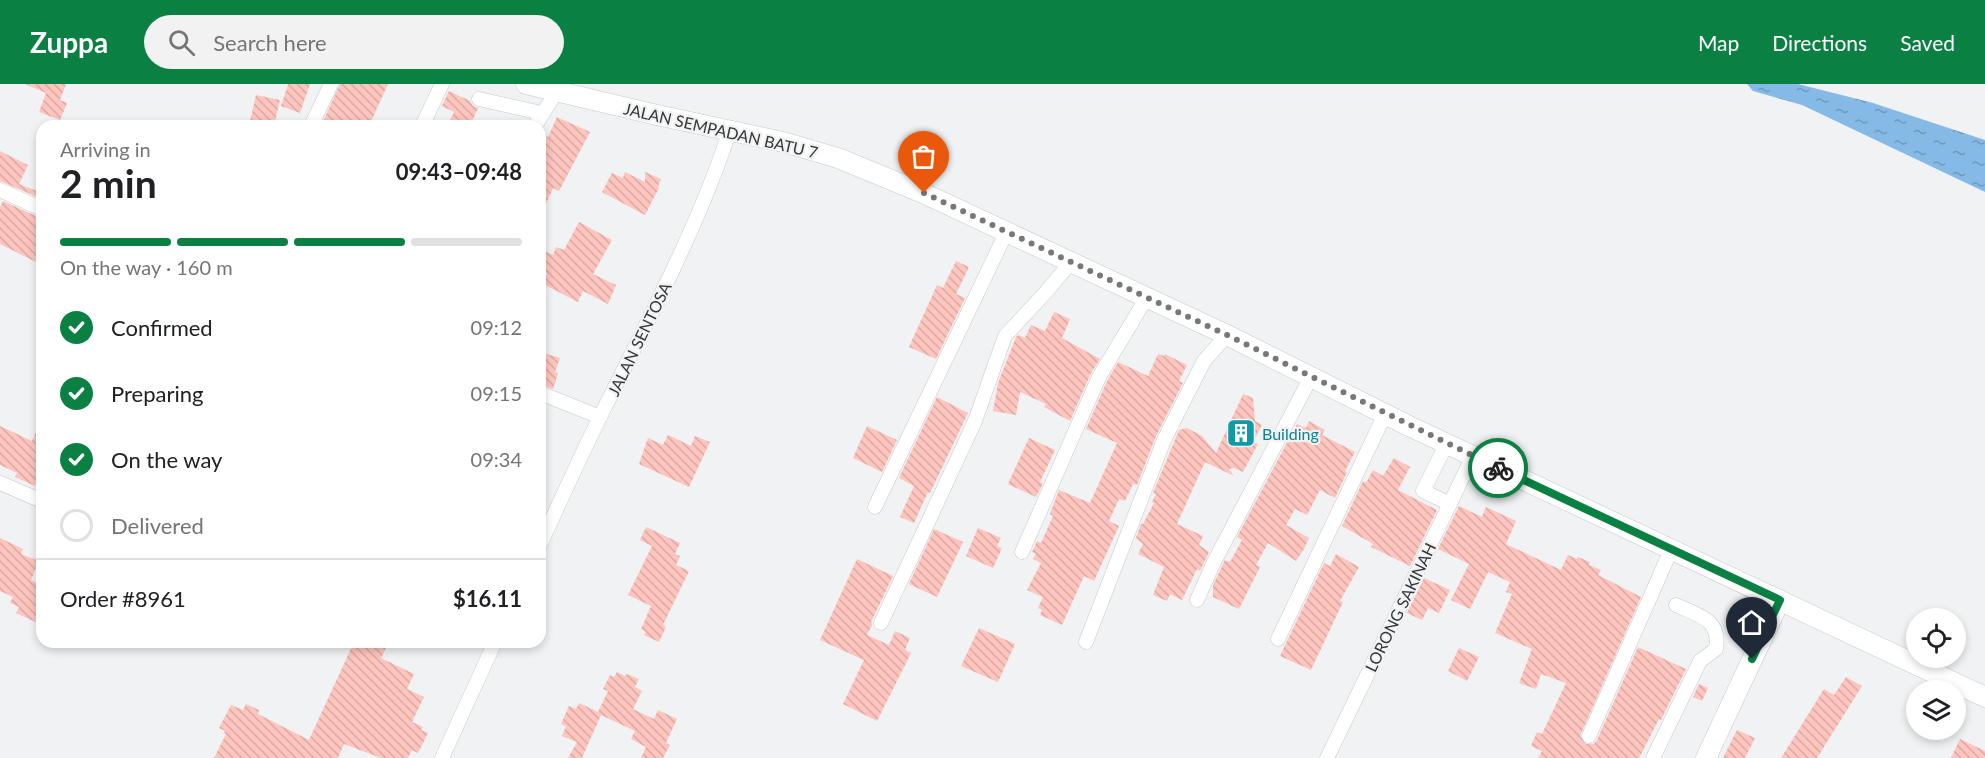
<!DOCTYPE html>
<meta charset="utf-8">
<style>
body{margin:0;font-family:Lato,sans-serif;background:#f2f2f2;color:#202124;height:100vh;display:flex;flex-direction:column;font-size:22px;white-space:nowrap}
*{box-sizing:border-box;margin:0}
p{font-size:20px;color:#757577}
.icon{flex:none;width:33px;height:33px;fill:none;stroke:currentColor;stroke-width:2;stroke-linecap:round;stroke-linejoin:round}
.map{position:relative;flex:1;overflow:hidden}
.drawer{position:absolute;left:36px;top:36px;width:510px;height:528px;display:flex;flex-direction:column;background:#fff;border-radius:18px;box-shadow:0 3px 9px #0003}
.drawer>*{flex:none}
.fabs{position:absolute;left:1906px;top:524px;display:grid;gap:12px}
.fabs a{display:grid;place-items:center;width:60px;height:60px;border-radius:50%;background:#fff;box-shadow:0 3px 9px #0003;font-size:30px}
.pin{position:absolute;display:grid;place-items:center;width:51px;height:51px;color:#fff;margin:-62px -26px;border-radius:50% 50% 50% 0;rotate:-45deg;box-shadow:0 0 6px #0007}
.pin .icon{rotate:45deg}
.courier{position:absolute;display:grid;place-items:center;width:60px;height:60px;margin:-30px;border:4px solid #0b8043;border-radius:50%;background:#fff;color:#222;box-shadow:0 2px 8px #0007}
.overview em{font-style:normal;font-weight:700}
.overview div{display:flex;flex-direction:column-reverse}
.overview{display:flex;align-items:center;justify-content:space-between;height:102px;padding:0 24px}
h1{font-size:39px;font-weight:700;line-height:45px}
.bar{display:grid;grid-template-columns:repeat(4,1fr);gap:9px 6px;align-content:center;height:72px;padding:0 24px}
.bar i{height:8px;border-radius:4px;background:#e0e0e0}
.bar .active{background:#0b8043}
.bar p{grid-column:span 4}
.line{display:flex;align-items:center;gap:15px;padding:0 24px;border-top:2px solid #e0e0e0}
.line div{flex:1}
ol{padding:0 24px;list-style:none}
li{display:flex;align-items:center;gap:18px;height:66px}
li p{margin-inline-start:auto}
li .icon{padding:6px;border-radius:50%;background:#0b8043;color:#fff;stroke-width:4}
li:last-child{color:#757577}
li i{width:33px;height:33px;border:3px solid #e0e0e0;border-radius:50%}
header{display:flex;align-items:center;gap:36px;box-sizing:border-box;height:84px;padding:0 30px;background:#0b8043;color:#fff}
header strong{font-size:28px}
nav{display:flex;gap:33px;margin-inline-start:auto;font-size:21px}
.search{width:420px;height:54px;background:#f2f2f2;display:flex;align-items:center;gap:15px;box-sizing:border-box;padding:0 21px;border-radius:33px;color:#757577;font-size:22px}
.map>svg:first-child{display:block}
.water{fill:url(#water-ripples)}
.building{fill:url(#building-back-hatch)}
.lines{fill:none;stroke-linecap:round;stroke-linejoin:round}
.street-casing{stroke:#c7c8c9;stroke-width:15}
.secondary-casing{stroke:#c7c8c9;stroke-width:21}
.street{stroke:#fff;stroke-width:14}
.secondary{stroke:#fff;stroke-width:20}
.done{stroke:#777879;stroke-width:6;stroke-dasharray:0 10.8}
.route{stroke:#0b8043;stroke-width:8}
.labels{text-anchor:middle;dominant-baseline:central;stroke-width:4.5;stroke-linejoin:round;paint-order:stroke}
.street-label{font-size:16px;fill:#363637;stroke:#f1f2f3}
.culture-label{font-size:16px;fill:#0d838f;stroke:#f1f2f3;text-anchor:start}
</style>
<header>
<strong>Zuppa</strong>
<div class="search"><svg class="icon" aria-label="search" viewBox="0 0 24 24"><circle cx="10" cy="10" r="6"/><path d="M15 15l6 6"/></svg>Search here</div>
<nav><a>Map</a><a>Directions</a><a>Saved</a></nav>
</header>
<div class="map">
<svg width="1985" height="674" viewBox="0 0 1985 674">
<defs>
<pattern id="water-ripples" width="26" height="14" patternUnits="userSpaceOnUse" patternTransform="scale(1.5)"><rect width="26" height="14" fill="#86bae6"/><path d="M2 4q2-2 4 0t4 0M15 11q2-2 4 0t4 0" fill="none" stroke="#6e98bb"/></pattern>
<pattern id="building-back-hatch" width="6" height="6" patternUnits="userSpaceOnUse" patternTransform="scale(1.5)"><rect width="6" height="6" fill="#fec4be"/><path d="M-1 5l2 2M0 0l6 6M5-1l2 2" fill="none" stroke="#daa9a4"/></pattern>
</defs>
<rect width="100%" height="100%" fill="#f1f2f3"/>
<!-- water -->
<polygon class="water" points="1747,0 1798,0 1873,19 1985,56 1985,108 1802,21 1753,7"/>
<!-- building -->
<g class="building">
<polygon points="25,0 66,0 60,16 67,19 60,36 39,28 46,9"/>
<polygon points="288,0 310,0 300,29 281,22"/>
<polygon points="340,0 388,0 369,42 321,42"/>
<polygon points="449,7 470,17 473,22 478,24 470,42 447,42 454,28 442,22"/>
<polygon points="256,11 280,16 274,42 249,42"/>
<polygon points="557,33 590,48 559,107 553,104 540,133 540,50 548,53"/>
<polygon points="0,67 28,81 19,100 42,109 42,115 0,97"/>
<polygon points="625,88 645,98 645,88 661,95 658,103 659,104 645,131 602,108 612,89 623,94"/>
<polygon points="3,117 36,132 35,134 42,137 42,181 0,160 0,123"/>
<polygon points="579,138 612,156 593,190 616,201 608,220 583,207 578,218 543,200 547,189 540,185 540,165 553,171 556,163 564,166"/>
<polygon points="956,177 969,183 956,210 965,214 936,275 909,263 937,201 943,204"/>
<polygon points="1054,228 1070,235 1062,254 1100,275 1091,289 1070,337 1044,323 1046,320 1020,308 1016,331 993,327 998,299 1016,253 1018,251 1025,254 1031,241 1045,247"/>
<polygon points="540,268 560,274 555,288 558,289 553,305 540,300"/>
<polygon points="1158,270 1164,272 1165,270 1187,281 1179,297 1183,299 1156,352 1137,401 1133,400 1125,417 1119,415 1109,437 1119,442 1094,497 1084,492 1062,541 1040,531 1042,526 1038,524 1043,513 1027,506 1041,479 1033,475 1036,470 1032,468 1037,457 1041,459 1053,432 1050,430 1059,406 1090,419 1117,359 1086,345 1107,297 1118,278 1148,292"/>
<polygon points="1243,310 1253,314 1255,337 1262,341 1253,358 1258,360 1243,388 1234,384 1229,385 1234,392 1205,378 1177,440 1203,452 1199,461 1209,468 1200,487 1197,485 1182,516 1170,510 1167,517 1153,511 1164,483 1138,470 1143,460 1136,454 1141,440 1143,440 1154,419 1152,418 1156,410 1153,409 1179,346 1187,344 1202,352 1216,369"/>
<polygon points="937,313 968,329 930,409 928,408 914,439 900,433 914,402 899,394"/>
<polygon points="42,335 42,386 35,402 15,393 17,389 0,381 0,342 32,357"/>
<polygon points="1309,337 1325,346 1322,351 1355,368 1345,387 1347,388 1335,414 1320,406 1307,431 1295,425 1286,441 1309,454 1304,465 1296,477 1268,459 1256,481 1260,483 1239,525 1213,513 1213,501 1225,476 1230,478 1242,456 1237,453 1297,340 1306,344"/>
<polygon points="867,342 897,356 882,388 853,374"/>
<polygon points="668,351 691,362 695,352 710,358 689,403 639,380 648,354 663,361"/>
<polygon points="1029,354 1055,366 1040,398 1043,399 1036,413 1008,400"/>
<polygon points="1394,374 1410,383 1398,406 1437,426 1410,482 1371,463 1373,460 1342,442 1363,397 1366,399 1373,386 1383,392"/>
<polygon points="1459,422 1482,433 1486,423 1516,437 1506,460 1561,486 1568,471 1577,475 1578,473 1590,478 1589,481 1601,486 1598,491 1641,513 1580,652 1586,660 1594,660 1597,656 1638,563 1686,585 1661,636 1659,635 1639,674 1538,674 1542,667 1531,662 1537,648 1542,650 1566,599 1541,590 1536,605 1519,599 1532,565 1495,549 1512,510 1506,508 1510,498 1488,488 1470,525 1451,516 1469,480 1438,465"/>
<polygon points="646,443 680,459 675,470 680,472 676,481 689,487 663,541 666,543 659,558 644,551 646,548 641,545 651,522 628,511 652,462 640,456"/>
<polygon points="978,444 1001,454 997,462 1002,464 993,484 966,472"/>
<polygon points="934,445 963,458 937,513 909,500"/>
<polygon points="0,454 23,465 21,470 39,477 31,496 42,501 42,541 16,529 19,523 10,519 13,513 0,507"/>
<polygon points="1336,470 1359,483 1340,517 1343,518 1311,586 1280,572 1324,479 1330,482"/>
<polygon points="857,475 893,492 871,538 872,541 867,551 889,561 895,547 910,554 905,566 911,569 877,637 843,620 864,576 820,556"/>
<polygon points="1424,494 1450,506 1439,529 1428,524 1422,536 1407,529"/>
<polygon points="979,544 1015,560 998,598 961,582"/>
<polygon points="354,558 389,558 381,574 414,590 407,605 424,613 412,638 423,643 421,646 428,649 418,669 412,666 408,674 381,674 344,660 338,674 214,674 226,650 224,649 225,647 219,644 231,621 243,626 246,620 259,626 258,630 309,656"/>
<polygon points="1459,564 1479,573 1467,597 1448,587"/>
<polygon points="617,588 625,592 627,590 639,595 635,603 642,607 633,625 654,635 658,626 677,635 666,659 670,661 663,674 641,674 646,663 631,655 635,647 601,631 582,674 568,674 577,658 562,652 566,642 561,640 569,622 576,625 579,619 598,628 608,607 603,605 610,591 614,593"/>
<polygon points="1846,593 1862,602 1817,674 1781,674 1824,605 1834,611"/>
<polygon points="1699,600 1708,604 1702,617 1693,613"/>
<polygon points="1737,646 1755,654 1745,674 1723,674"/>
<polygon points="1960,655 1985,667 1985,674 1951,674"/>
</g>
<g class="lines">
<!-- street casing -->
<g class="street-casing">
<g id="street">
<polyline points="479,15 541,29"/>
<polyline points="311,42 331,0"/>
<polyline points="422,42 442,0"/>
<polyline points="535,42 557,7"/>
<polyline points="0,106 42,125"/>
<polyline points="540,309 600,333"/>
<polyline points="1447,359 1423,407 1450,420"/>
<polyline points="0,399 42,417"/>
<polyline points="875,423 1007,147"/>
<path d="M 540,461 C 560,418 579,375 600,333 C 647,238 697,146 730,46"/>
<polyline points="1022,468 1099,293 1147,213"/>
<polyline points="1197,516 1213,480 1311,293"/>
<polyline points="881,539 975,337 1005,252 1046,208 1071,178"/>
<polyline points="1278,555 1385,330"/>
<polyline points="1086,558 1164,356 1204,277 1227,251"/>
<polyline points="1589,652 1671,466"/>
<polyline points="442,674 495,558"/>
<polyline points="1327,674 1473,372"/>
<path d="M 1653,674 L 1700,577 L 1716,565 C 1721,535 1699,532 1676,521"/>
</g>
</g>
<!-- secondary casing -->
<g class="secondary-casing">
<g id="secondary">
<polyline points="526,0 657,31 783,58 838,74 923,109 1227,251 1409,342 1985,613"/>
<polyline points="1706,674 1780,516"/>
</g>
</g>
<!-- street -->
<use href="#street" class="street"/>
<!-- secondary -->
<use href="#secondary" class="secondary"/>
</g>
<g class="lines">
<!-- done -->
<polyline class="done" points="924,109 1227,251 1498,384"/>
<!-- route -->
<polyline class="route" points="1498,384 1780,516 1752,575"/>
</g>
<!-- icons -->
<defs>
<g id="building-square" transform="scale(1.5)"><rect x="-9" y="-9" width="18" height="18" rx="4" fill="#0f9aa8" stroke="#f1f2f3"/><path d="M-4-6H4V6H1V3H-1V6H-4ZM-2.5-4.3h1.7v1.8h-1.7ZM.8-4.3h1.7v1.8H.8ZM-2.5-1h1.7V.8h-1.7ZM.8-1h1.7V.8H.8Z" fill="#fff"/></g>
</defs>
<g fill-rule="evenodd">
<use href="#building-square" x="1241" y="349"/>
</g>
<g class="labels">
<!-- street labels -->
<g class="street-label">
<text transform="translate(721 46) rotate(13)">JALAN SEMPADAN BATU 7</text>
<text transform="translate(639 255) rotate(-64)">JALAN SENTOSA</text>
<text transform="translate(1400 523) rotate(-64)">LORONG SAKINAH</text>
</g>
<!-- culture labels -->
<g class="culture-label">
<text x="1262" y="349">Building</text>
</g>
</g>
</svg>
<div class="fabs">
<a><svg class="icon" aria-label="locate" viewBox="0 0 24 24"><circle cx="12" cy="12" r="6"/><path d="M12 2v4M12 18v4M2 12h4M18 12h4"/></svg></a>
<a><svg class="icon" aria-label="layers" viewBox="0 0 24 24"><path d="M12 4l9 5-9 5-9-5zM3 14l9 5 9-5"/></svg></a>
</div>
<div class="pin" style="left:924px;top:109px;background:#ea580c"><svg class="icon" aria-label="bag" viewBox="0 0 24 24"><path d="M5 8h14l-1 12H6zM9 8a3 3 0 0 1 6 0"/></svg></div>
<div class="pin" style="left:1752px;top:575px;background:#1f2937"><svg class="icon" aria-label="home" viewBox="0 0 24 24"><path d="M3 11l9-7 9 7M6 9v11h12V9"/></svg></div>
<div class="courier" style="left:1498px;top:384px"><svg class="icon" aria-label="bike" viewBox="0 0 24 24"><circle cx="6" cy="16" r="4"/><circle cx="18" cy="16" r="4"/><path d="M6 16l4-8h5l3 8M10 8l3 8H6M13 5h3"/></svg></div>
<section class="drawer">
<div class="overview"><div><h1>2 min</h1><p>Arriving in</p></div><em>09:43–09:48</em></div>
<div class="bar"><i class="active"></i><i class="active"></i><i class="active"></i><i></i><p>On the way · 160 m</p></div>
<ol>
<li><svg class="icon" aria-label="check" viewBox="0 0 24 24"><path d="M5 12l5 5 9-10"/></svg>Confirmed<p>09:12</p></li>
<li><svg class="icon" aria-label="check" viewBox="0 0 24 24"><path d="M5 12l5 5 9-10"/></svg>Preparing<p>09:15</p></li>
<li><svg class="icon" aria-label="check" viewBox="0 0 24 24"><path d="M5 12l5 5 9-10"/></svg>On the way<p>09:34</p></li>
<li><i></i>Delivered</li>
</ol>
<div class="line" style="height:78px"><div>Order #8961</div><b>$16.11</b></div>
</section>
</div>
